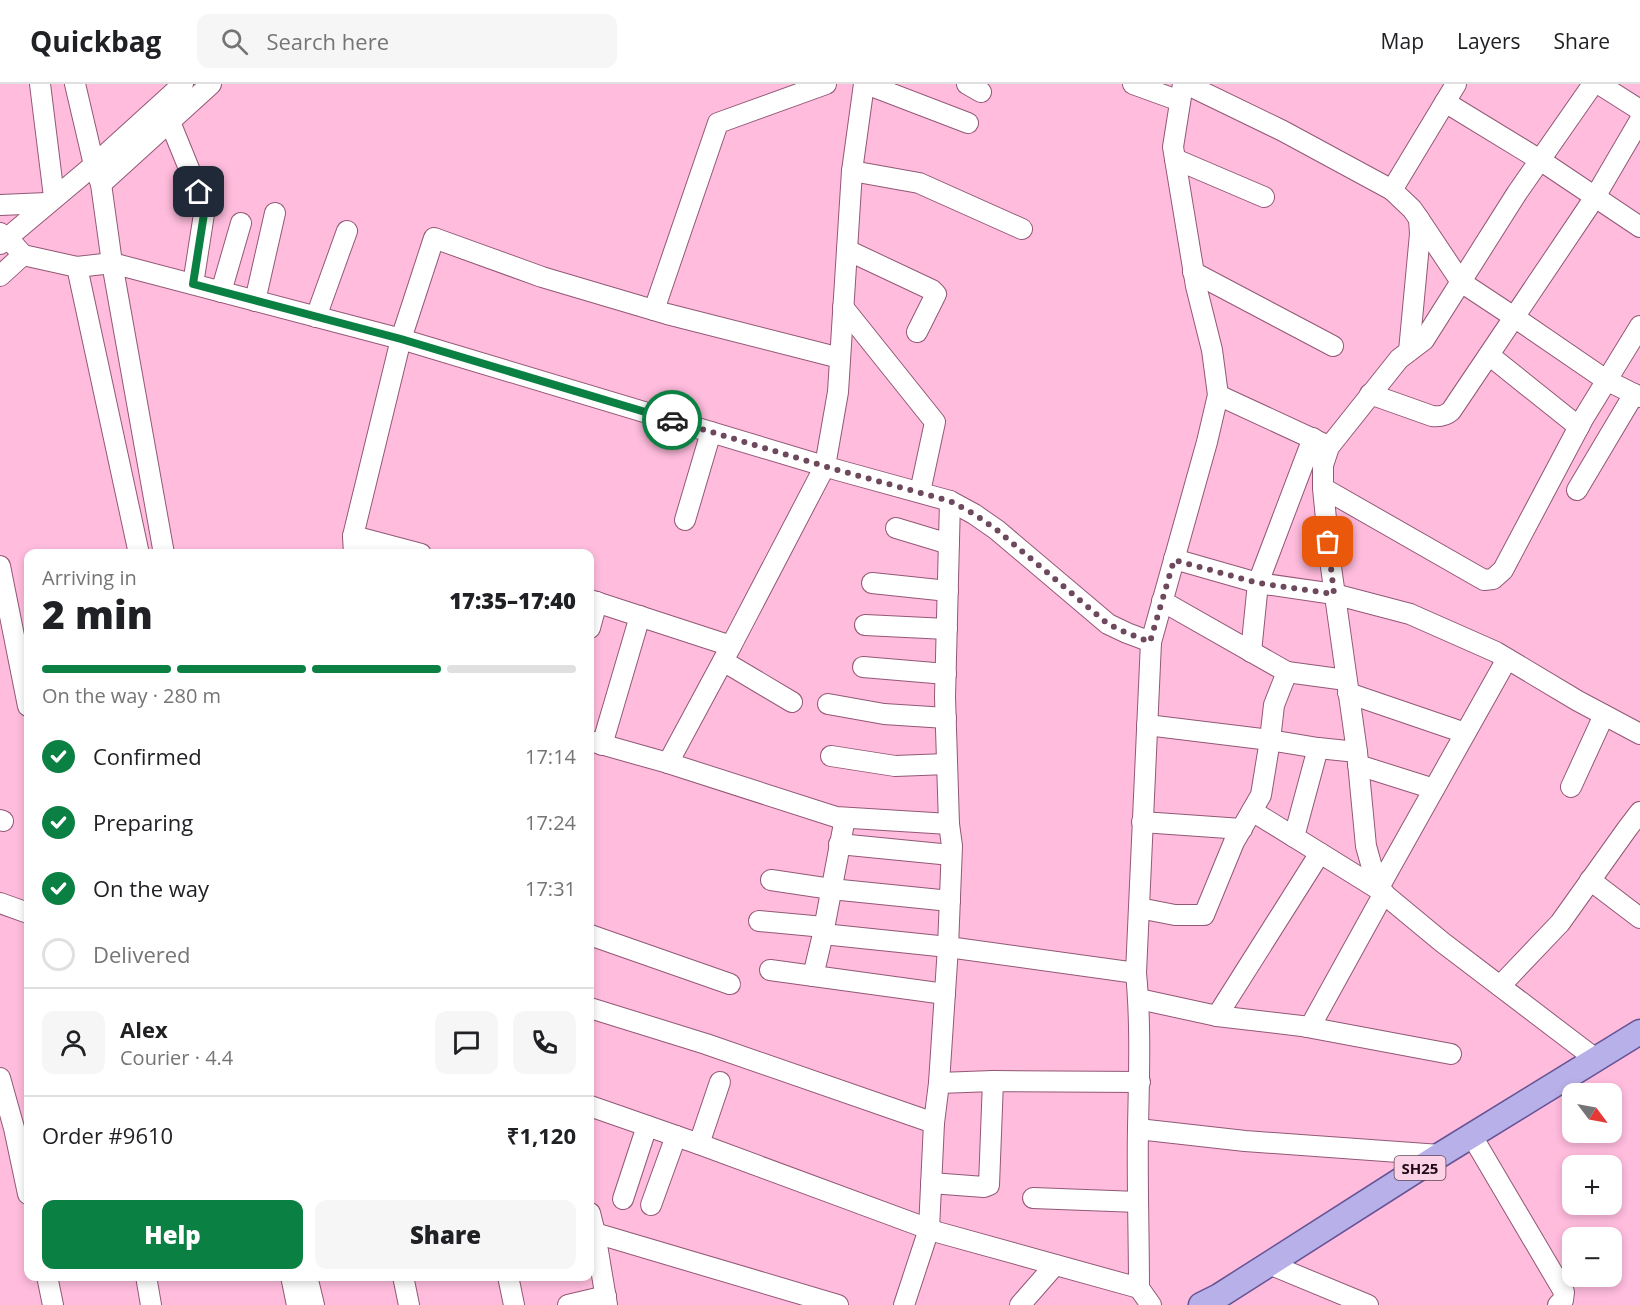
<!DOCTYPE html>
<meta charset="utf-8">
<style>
body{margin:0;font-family:"Open Sans",sans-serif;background:#f6f6f6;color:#202124;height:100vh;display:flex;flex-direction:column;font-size:22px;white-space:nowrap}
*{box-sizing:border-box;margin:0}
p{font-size:20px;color:#757577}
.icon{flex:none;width:33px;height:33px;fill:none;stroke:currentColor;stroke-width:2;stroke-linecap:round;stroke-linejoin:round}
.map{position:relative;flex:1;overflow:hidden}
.side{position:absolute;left:24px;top:465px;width:570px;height:732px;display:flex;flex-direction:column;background:#fff;border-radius:12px;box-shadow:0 3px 9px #0003}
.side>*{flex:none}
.needle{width:39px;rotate:122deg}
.buttons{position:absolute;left:1562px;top:999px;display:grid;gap:12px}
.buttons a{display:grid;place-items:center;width:60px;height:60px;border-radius:12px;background:#fff;box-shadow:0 3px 9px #0003;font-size:30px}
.pin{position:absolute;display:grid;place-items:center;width:51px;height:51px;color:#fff;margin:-26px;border-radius:12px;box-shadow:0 3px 9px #0006}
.courier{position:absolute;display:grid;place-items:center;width:60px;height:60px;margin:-30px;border:4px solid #0b8043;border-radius:50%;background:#fff;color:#222;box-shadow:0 2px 8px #0007}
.overview em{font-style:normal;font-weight:800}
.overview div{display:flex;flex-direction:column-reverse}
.overview{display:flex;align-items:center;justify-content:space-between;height:102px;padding:0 18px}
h1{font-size:39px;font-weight:800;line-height:45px}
.bar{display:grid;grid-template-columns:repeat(4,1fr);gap:9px 6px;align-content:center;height:72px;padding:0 18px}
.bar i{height:8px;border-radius:4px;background:#e0e0e0}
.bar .selected{background:#0b8043}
.bar p{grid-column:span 4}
.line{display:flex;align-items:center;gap:15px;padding:0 18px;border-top:2px solid #e0e0e0}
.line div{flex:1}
.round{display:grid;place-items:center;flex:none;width:63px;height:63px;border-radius:12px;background:#f6f6f6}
ol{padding:0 18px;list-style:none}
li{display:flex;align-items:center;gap:18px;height:66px}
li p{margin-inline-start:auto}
li .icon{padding:6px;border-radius:50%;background:#0b8043;color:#fff;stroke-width:4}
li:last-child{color:#757577}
li i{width:33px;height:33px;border:3px solid #e0e0e0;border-radius:50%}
.button{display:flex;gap:12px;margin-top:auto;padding:12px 18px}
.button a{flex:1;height:69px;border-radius:12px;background:#0b8043;color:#fff;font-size:24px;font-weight:800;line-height:69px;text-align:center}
.button a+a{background:#f6f6f6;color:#202124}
header{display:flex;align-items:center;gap:36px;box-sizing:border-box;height:84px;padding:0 30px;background:#fff;border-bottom:2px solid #e0e0e0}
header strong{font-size:28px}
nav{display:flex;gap:33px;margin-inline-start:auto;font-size:21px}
.search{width:420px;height:54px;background:#f6f6f6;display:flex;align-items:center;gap:15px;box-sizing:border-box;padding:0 21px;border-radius:12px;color:#757577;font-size:22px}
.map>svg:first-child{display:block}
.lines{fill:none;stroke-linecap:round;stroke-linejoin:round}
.minor-casing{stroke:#925876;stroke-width:22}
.major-casing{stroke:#645495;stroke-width:27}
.minor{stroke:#fff;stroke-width:20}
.major{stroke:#b8b0e8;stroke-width:24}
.done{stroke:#6e485c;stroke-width:6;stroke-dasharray:0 10.8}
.route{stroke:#0b8043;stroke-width:8}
.labels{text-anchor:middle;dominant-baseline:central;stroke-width:4.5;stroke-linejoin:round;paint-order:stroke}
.shield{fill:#fcd3e6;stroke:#624654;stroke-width:1.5}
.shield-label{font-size:15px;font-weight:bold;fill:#200a16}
</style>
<header>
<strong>Quickbag</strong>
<div class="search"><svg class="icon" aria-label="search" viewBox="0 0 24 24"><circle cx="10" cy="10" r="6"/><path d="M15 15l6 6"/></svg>Search here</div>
<nav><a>Map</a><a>Layers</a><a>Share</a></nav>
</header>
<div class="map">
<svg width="1640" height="1221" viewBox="0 0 1640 1221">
<rect width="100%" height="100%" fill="#ffbcdd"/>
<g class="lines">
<!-- minor casing -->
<g class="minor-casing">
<g id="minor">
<polyline points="40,0 54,113"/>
<polyline points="75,0 94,81 101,100 112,179 164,470"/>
<polyline points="866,0 968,39"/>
<polyline points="967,0 981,8"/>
<polyline points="1133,0 1180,17"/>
<polyline points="1186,0 1283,47 1392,106 1456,0"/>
<polyline points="1593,0 1517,109 1424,256 1399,275 1329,363 1323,381 1323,404 1330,476 1357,668 1366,762 1378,805 1442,858 1597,976"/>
<polyline points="1599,0 1640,26"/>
<polyline points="1445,18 1540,76 1640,143"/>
<polyline points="170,38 203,119 204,130 193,200"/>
<polyline points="1175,75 1264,113"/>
<polyline points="852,87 919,99 1022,145"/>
<polyline points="101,100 211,0"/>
<polyline points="1392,106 1412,125 1419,135 1420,150 1409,267"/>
<polyline points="0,121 47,119"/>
<polyline points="1419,135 1461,198 1514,233 1606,296 1640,313"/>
<polyline points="0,149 7,153 23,171 77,183 112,179 401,255 834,385 950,417 974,430 997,446 1108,540 1127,549 1151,558"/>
<polyline points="0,160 94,81 183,0"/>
<polyline points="847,166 932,206 936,210 917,248"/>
<polyline points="77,183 139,470"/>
<polyline points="1193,188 1333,262"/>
<polyline points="0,192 23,171"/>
<polyline points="221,208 241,139"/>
<polyline points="255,217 275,129"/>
<polyline points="843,223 935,338 920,408"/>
<polyline points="654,226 718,39 826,0"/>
<polyline points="316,233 347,147"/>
<polyline points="1489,271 1579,343"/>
<path d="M 1370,310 L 1432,332 C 1440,333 1445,332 1451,327 L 1595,113 L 1640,36"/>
<polyline points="1218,311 1324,360"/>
<polyline points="1323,404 1484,496 1493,495 1503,486 1583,335 1640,242"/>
<polyline points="1577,406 1634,310"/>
<polyline points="685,436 711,348"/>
<polyline points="896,444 949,460"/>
<polyline points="353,452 421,470"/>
<polyline points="354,470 353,452 401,255 434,154 542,193 667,230 840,274"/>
<polyline points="1174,475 1258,499 1334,510 1410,530 1496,568 1578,617 1640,650"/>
<polyline points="0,482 28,622"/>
<polyline points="872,499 948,507"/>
<polyline points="590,516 731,562 825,382 838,308 852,87 864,0"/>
<polyline points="865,541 947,545"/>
<polyline points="590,544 597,518"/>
<polyline points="1251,568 1258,499 1313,354"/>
<polyline points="723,577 792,618"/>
<polyline points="863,583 946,590"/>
<polyline points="1287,588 1346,596"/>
<polyline points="1348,609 1465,649"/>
<polyline points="828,620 884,630 946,634"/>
<polyline points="1147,641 1270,656 1318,664 1357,668"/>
<polyline points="590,657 668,679 836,733 949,740"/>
<polyline points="602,661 640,532"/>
<polyline points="831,672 895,682 947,680"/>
<polyline points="668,679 731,562"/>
<polyline points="1358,681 1434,705"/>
<polyline points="1571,703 1604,631"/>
<polyline points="1252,727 1320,769"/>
<polyline points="0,736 3,737"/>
<polyline points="1142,738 1242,745"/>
<polyline points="1294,753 1318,664"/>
<polyline points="839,760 951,771"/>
<polyline points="771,796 831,805 950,817"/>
<polyline points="1590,796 1640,834"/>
<polyline points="0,819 28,829"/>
<polyline points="1139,824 1175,831 1204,831 1234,758 1261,711 1270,656 1274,621 1287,588 1162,517"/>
<polyline points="759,837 824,843"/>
<polyline points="823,850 948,863 1136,889"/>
<polyline points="590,851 730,900"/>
<polyline points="770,886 945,910"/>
<polyline points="813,892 823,850 845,734"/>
<polyline points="1500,902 1560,839 1627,745 1640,728"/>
<polyline points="1139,915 1217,932 1320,769 1378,805 1507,575"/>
<polyline points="590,924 706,960 934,1039"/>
<polyline points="1217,932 1310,943 1384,809"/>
<polyline points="1307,943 1451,970"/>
<polyline points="0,994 14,1044 28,1110"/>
<polyline points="939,999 993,997 1140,998"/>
<polyline points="590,1022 699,1060 937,1148 1139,1204"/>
<polyline points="1138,1045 1245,1057 1440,1071"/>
<polyline points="1472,1052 1564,1208 1563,1216 1558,1221"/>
<polyline points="699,1060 720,998"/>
<polyline points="931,1099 984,1103 989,1101 993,997"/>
<polyline points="1033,1114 1138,1118"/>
<polyline points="623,1115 647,1042"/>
<polyline points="651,1121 676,1052"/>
<polyline points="590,1129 595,1149 838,1221"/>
<polyline points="595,1149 607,1221"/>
<polyline points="1269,1180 1368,1221"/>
<polyline points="47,1192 53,1221"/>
<polyline points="146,1192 151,1221"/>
<polyline points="291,1192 297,1221"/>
<polyline points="307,1192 314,1221"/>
<polyline points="403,1192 409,1221"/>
<polyline points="508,1192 514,1221"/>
<polyline points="568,1221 606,1212"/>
<polyline points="904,1221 929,1145 934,1039 939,999 948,863 952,762 949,740 945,613 950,417"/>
<polyline points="1020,1221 1055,1181"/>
<path d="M 1151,1221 L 1139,1204 C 1139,1150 1137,1097 1138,1044 C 1139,992 1141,940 1136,889 L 1151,558 L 1207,358 L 1218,311 L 1212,266 L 1196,202 L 1173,63 L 1183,0"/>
</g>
</g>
<!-- major casing -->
<g class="major-casing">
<polyline id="major" points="1201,1221 1219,1212 1440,1071 1640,948"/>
</g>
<!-- minor -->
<use href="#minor" class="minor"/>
<!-- major -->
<use href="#major" class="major"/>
</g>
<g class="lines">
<!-- done -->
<polyline class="done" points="672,336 834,385 950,417 974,430 997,446 1108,540 1127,549 1150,558 1174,476 1258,499 1334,510 1328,458"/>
<!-- route -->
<polyline class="route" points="199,108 203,119 204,130 193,200 401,255 672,336"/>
</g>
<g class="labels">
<!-- shield labels -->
<rect class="shield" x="1394.5" y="1072" width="51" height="24" rx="4.5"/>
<g class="shield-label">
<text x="1420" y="1084">SH25</text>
</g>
</g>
</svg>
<div class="buttons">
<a><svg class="needle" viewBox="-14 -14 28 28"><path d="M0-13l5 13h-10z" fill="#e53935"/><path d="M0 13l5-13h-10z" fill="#757577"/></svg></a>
<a>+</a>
<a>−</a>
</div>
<div class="pin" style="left:1328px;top:458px;background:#ea580c"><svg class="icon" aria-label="bag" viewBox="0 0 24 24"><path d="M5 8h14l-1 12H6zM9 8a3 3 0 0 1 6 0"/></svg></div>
<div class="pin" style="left:199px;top:108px;background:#1f2937"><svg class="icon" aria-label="home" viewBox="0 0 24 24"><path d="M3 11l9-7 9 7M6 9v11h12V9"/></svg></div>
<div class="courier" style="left:672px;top:336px"><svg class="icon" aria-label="car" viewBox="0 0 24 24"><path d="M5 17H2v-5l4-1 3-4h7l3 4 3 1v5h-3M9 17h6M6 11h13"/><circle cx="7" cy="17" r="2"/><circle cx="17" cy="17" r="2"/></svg></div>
<section class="side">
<div class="overview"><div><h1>2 min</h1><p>Arriving in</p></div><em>17:35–17:40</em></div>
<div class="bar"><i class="selected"></i><i class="selected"></i><i class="selected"></i><i></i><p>On the way · 280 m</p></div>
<ol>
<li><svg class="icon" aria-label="check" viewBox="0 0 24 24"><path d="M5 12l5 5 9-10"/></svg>Confirmed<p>17:14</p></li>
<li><svg class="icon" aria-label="check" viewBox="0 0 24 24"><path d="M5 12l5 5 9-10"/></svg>Preparing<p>17:24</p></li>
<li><svg class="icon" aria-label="check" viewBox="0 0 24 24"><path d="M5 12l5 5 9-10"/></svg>On the way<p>17:31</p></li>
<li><i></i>Delivered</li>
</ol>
<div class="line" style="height:108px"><a class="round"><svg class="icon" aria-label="person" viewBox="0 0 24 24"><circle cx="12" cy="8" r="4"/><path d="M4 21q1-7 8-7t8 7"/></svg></a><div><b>Alex</b><p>Courier · 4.4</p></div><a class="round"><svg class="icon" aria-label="chat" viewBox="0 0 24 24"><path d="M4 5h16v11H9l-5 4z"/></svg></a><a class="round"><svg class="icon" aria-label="phone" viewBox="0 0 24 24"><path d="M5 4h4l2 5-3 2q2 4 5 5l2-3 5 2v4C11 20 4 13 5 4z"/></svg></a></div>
<div class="line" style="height:78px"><div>Order #9610</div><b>₹1,120</b></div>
<div class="button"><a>Help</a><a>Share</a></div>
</section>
</div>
